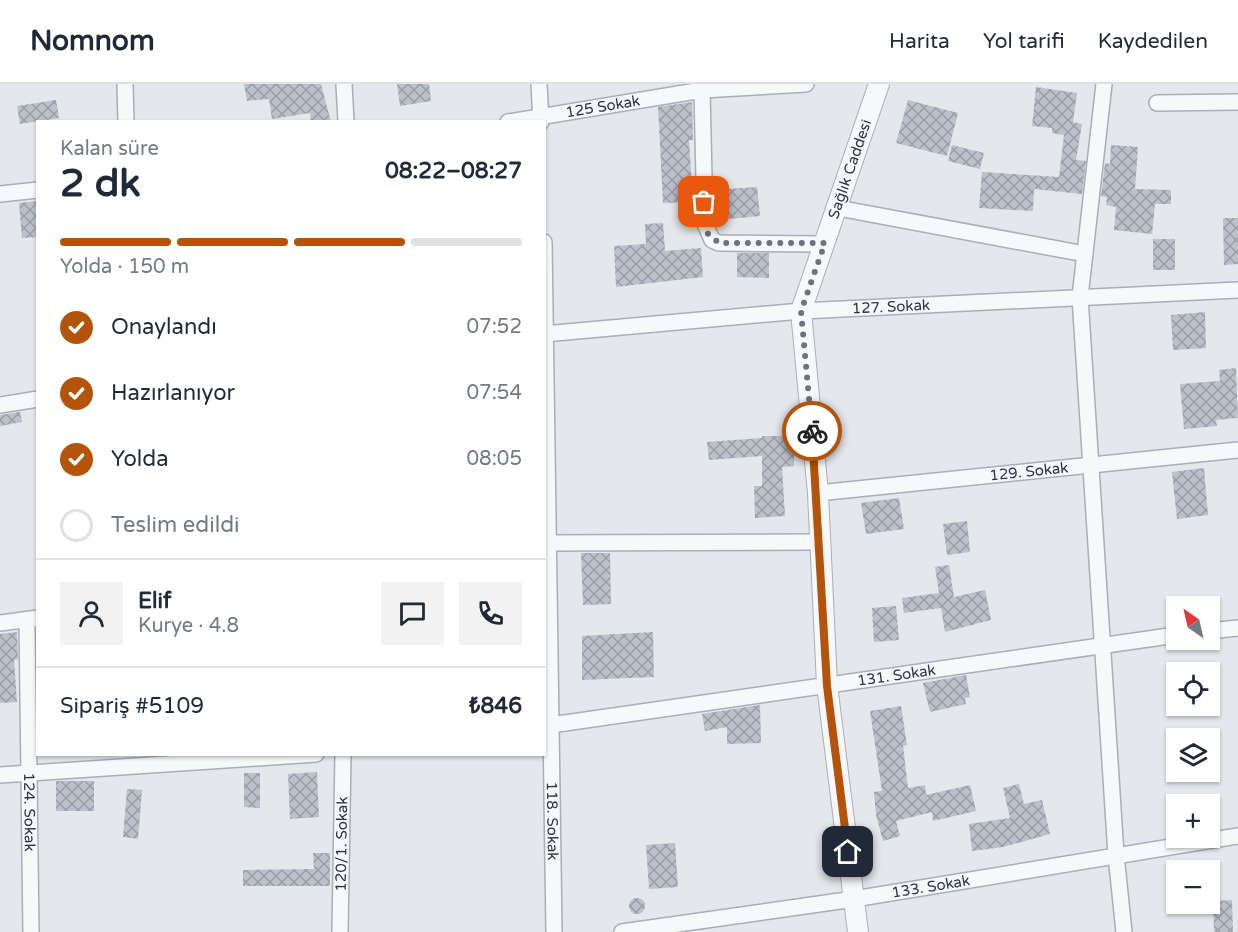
<!DOCTYPE html>
<html lang="tr">
<meta charset="utf-8">
<style>
body{margin:0;font-family:"Varela Round",sans-serif;background:#f2f2f3;color:#1f2937;height:100vh;display:flex;flex-direction:column;font-size:22px;white-space:nowrap}
*{box-sizing:border-box;margin:0}
p{font-size:20px;color:#747a83}
.icon{flex:none;width:33px;height:33px;fill:none;stroke:currentColor;stroke-width:2;stroke-linecap:round;stroke-linejoin:round}
.map{position:relative;flex:1;overflow:hidden}
.details{position:absolute;left:36px;top:36px;width:510px;height:636px;display:flex;flex-direction:column;background:#fff;border-radius:0px;box-shadow:0 2px 4px #0004}
.details>*{flex:none}
.needle{width:39px;rotate:326deg}
.buttons{position:absolute;left:1166px;top:512px;display:grid;gap:12px}
.buttons a{display:grid;place-items:center;width:54px;height:54px;border-radius:0px;background:#fff;box-shadow:0 2px 4px #0004;font-size:30px}
.pin{position:absolute;display:grid;place-items:center;width:51px;height:51px;color:#fff;margin:-26px;border-radius:12px;box-shadow:0 3px 9px #0006}
.courier{position:absolute;display:grid;place-items:center;width:60px;height:60px;margin:-30px;border:4px solid #b45309;border-radius:50%;background:#fff;color:#222;box-shadow:0 2px 8px #0007}
.headline em{font-style:normal;font-weight:700}
.headline div{display:flex;flex-direction:column-reverse}
.headline{display:flex;align-items:center;justify-content:space-between;height:102px;padding:0 24px}
h1{font-size:39px;font-weight:700;line-height:45px}
.bar{display:grid;grid-template-columns:repeat(4,1fr);gap:9px 6px;align-content:center;height:72px;padding:0 24px}
.bar i{height:8px;border-radius:4px;background:#e0e1e3}
.bar .current{background:#b45309}
.bar p{grid-column:span 4}
.line{display:flex;align-items:center;gap:15px;padding:0 24px;border-top:2px solid #e0e1e3}
.line div{flex:1}
.round{display:grid;place-items:center;flex:none;width:63px;height:63px;border-radius:0px;background:#f2f2f3}
ol{padding:0 24px;list-style:none}
li{display:flex;align-items:center;gap:18px;height:66px}
li p{margin-inline-start:auto}
li .icon{padding:6px;border-radius:50%;background:#b45309;color:#fff;stroke-width:4}
li:last-child{color:#747a83}
li i{width:33px;height:33px;border:3px solid #e0e1e3;border-radius:50%}
header{display:flex;align-items:center;gap:36px;box-sizing:border-box;height:84px;padding:0 30px;background:#fff;border-bottom:2px solid #e0e1e3}
header strong{font-size:28px}
nav{display:flex;gap:33px;margin-inline-start:auto;font-size:21px}
.map>svg:first-child{display:block}
.building{fill:url(#building-cross-hatch)}
.lines{fill:none;stroke-linecap:round;stroke-linejoin:round}
.minor-casing{stroke:#a9aeb7;stroke-width:18}
.tertiary-casing{stroke:#a9aeb7;stroke-width:22}
.minor{stroke:#f7f8fa;stroke-width:15}
.tertiary{stroke:#f7f8fa;stroke-width:20}
.done{stroke:#6c737f;stroke-width:6;stroke-dasharray:0 10.8}
.route{stroke:#b45309;stroke-width:8}
.labels{text-anchor:middle;dominant-baseline:central;stroke-width:4.5;stroke-linejoin:round;paint-order:stroke}
.street-label{font-size:15px;fill:#2b3445;stroke:#f4f6f9}
</style>
<header>
<strong>Nomnom</strong>
<nav><a>Harita</a><a>Yol tarifi</a><a>Kaydedilen</a></nav>
</header>
<div class="map">
<svg width="1238" height="848" viewBox="0 0 1238 848">
<defs>
<pattern id="building-cross-hatch" width="8" height="8" patternUnits="userSpaceOnUse" patternTransform="scale(1.5)"><rect width="8" height="8" fill="#bbc0ca"/><path d="M0 0l8 8M0 8l8-8" fill="none" stroke="#989da6"/></pattern>
</defs>
<rect width="100%" height="100%" fill="#e4e7ec"/>
<!-- building -->
<g class="building">
<polygon points="244,0 321,0 331,38 311,38 310,29 272,35 269,15 247,17"/>
<polygon points="397,0 429,0 431,17 400,22"/>
<polygon points="1036,3 1077,9 1073,38 1082,40 1076,76 1086,77 1082,110 1034,105 1033,127 979,124 982,88 1059,93 1064,51 1052,49 1052,44 1032,42"/>
<polygon points="56,16 59,34 20,40 17,22"/>
<polygon points="908,16 958,29 947,72 896,59"/>
<polygon points="692,18 693,56 689,56 693,118 663,119 658,23"/>
<polygon points="952,61 984,69 980,85 948,77"/>
<polygon points="1111,61 1138,63 1135,105 1171,106 1171,120 1155,120 1152,150 1114,146 1116,123 1106,121 1107,113 1101,112 1105,79 1110,80"/>
<polygon points="757,103 760,132 729,135 727,105"/>
<polygon points="38,117 38,153 22,154 19,119"/>
<polygon points="1223,134 1238,134 1238,180 1224,181"/>
<polygon points="663,139 665,167 701,164 703,193 616,203 614,162 646,160 645,140"/>
<rect x="1153" y="155" width="22" height="31"/>
<polygon points="737,169 769,169 769,194 737,193"/>
<polygon points="1205,228 1206,264 1173,266 1171,231"/>
<polygon points="1236,284 1238,334 1216,336 1217,342 1184,345 1180,300 1220,297 1219,286"/>
<polygon points="20,328 22,338 0,342 0,331"/>
<polygon points="762,352 794,352 794,382 782,383 785,432 755,434 754,402 762,402 762,372 709,376 707,358 762,354"/>
<polygon points="1204,384 1208,431 1177,435 1172,388"/>
<polygon points="899,414 904,445 866,450 861,419"/>
<polygon points="967,437 970,468 947,471 943,440"/>
<polygon points="581,469 610,469 611,520 583,521"/>
<polygon points="949,481 954,513 985,506 991,536 945,548 941,524 904,529 902,514 939,509 935,483"/>
<polygon points="896,522 899,556 874,558 872,524"/>
<polygon points="17,548 18,575 14,576 17,618 0,619 0,550"/>
<polygon points="653,548 654,593 582,596 582,552"/>
<polygon points="966,591 970,613 965,614 966,620 930,628 923,599"/>
<polygon points="760,621 761,659 727,660 727,643 705,647 702,630"/>
<polygon points="901,622 907,661 903,662 908,704 925,701 926,711 970,701 976,727 933,737 932,728 896,737 900,752 883,757 876,731 874,708 882,707 870,627"/>
<polygon points="317,688 319,733 290,735 288,690"/>
<polygon points="244,689 260,689 260,724 244,723"/>
<rect x="56" y="697" width="38" height="30"/>
<polygon points="1019,700 1024,720 1042,716 1050,750 1003,763 972,767 969,740 1010,734 1003,704"/>
<polygon points="127,705 142,706 138,755 123,753"/>
<polygon points="675,759 678,803 649,805 646,761"/>
<polygon points="313,769 330,769 330,802 243,802 243,786 314,785"/>
<circle cx="637" cy="822" r="8"/>
<polygon points="1232,816 1233,848 1214,848 1213,817"/>
</g>
<g class="lines">
<!-- minor casing -->
<g class="minor-casing">
<g id="minor">
<polyline points="125,0 126,38"/>
<polyline points="344,0 346,38"/>
<polyline points="539,0 541,38"/>
<polyline points="1104,0 1080,213 1116,771 1124,848"/>
<polyline points="702,6 705,140 712,156 719,159 825,160"/>
<polyline points="1157,19 1238,18"/>
<path id="s1" d="M 508,38 L 702,6 L 806,0"/>
<polyline points="0,110 38,106"/>
<polyline points="838,124 1085,170"/>
<path id="s2" d="M 544,158 L 554,848"/>
<path id="s3" d="M 544,250 L 801,227 L 1238,206"/>
<polyline points="0,321 38,315"/>
<path id="s4" d="M 818,409 L 1238,366"/>
<polyline points="544,459 819,458"/>
<path id="s5" d="M 27,536 L 31,848"/>
<polyline points="0,539 38,534"/>
<polyline points="1209,547 1238,544"/>
<path id="s6" d="M 544,642 L 1176,551"/>
<polyline points="0,691 316,670"/>
<path id="s7" d="M 340,848 L 343,670"/>
<path id="s8" d="M 622,848 L 854,815 L 1238,752"/>
</g>
</g>
<!-- tertiary casing -->
<g class="tertiary-casing">
<g id="tertiary">
<path id="s9" d="M 858,848 L 827,601 L 818,409 L 801,227 L 879,0"/>
</g>
</g>
<!-- minor -->
<use href="#minor" class="minor"/>
<!-- tertiary -->
<use href="#tertiary" class="tertiary"/>
</g>
<g class="lines">
<!-- done -->
<polyline class="done" points="704,118 707,149 719,159 825,159 801,227 812,347"/>
<!-- route -->
<polyline class="route" points="812,347 827,602 848,768"/>
</g>
<g class="labels">
<!-- street labels -->
<g class="street-label">
<text stroke="none"><textPath href="#s1" startOffset="96">125 Sokak</textPath></text>
<text stroke="none"><textPath href="#s9" startOffset="774">Sağlık Caddesi</textPath></text>
<text stroke="none"><textPath href="#s3" startOffset="348">127. Sokak</textPath></text>
<text stroke="none"><textPath href="#s4" startOffset="212">129. Sokak</textPath></text>
<text stroke="none"><textPath href="#s6" startOffset="356">131. Sokak</textPath></text>
<text stroke="none"><textPath href="#s5" startOffset="192">124. Sokak</textPath></text>
<text stroke="none"><textPath href="#s2" startOffset="579">118. Sokak</textPath></text>
<text stroke="none"><textPath href="#s7" startOffset="88">120/1. Sokak</textPath></text>
<text stroke="none"><textPath href="#s8" startOffset="312">133. Sokak</textPath></text>
</g>
</g>
</svg>
<div class="buttons">
<a><svg class="needle" viewBox="-14 -14 28 28"><path d="M0-13l5 13h-10z" fill="#e53935"/><path d="M0 13l5-13h-10z" fill="#747a83"/></svg></a>
<a><svg class="icon" aria-label="locate" viewBox="0 0 24 24"><circle cx="12" cy="12" r="6"/><path d="M12 2v4M12 18v4M2 12h4M18 12h4"/></svg></a>
<a><svg class="icon" aria-label="layers" viewBox="0 0 24 24"><path d="M12 4l9 5-9 5-9-5zM3 14l9 5 9-5"/></svg></a>
<a>+</a>
<a>−</a>
</div>
<div class="pin" style="left:704px;top:118px;background:#ea580c"><svg class="icon" aria-label="bag" viewBox="0 0 24 24"><path d="M5 8h14l-1 12H6zM9 8a3 3 0 0 1 6 0"/></svg></div>
<div class="pin" style="left:848px;top:768px;background:#1f2937"><svg class="icon" aria-label="home" viewBox="0 0 24 24"><path d="M3 11l9-7 9 7M6 9v11h12V9"/></svg></div>
<div class="courier" style="left:812px;top:347px"><svg class="icon" aria-label="bike" viewBox="0 0 24 24"><circle cx="6" cy="16" r="4"/><circle cx="18" cy="16" r="4"/><path d="M6 16l4-8h5l3 8M10 8l3 8H6M13 5h3"/></svg></div>
<section class="details">
<div class="headline"><div><h1>2 dk</h1><p>Kalan süre</p></div><em>08:22–08:27</em></div>
<div class="bar"><i class="current"></i><i class="current"></i><i class="current"></i><i></i><p>Yolda · 150 m</p></div>
<ol>
<li><svg class="icon" aria-label="check" viewBox="0 0 24 24"><path d="M5 12l5 5 9-10"/></svg>Onaylandı<p>07:52</p></li>
<li><svg class="icon" aria-label="check" viewBox="0 0 24 24"><path d="M5 12l5 5 9-10"/></svg>Hazırlanıyor<p>07:54</p></li>
<li><svg class="icon" aria-label="check" viewBox="0 0 24 24"><path d="M5 12l5 5 9-10"/></svg>Yolda<p>08:05</p></li>
<li><i></i>Teslim edildi</li>
</ol>
<div class="line" style="height:108px"><a class="round"><svg class="icon" aria-label="person" viewBox="0 0 24 24"><circle cx="12" cy="8" r="4"/><path d="M4 21q1-7 8-7t8 7"/></svg></a><div><b>Elif</b><p>Kurye · 4.8</p></div><a class="round"><svg class="icon" aria-label="chat" viewBox="0 0 24 24"><path d="M4 5h16v11H9l-5 4z"/></svg></a><a class="round"><svg class="icon" aria-label="phone" viewBox="0 0 24 24"><path d="M5 4h4l2 5-3 2q2 4 5 5l2-3 5 2v4C11 20 4 13 5 4z"/></svg></a></div>
<div class="line" style="height:78px"><div>Sipariş #5109</div><b>₺846</b></div>
</section>
</div>
